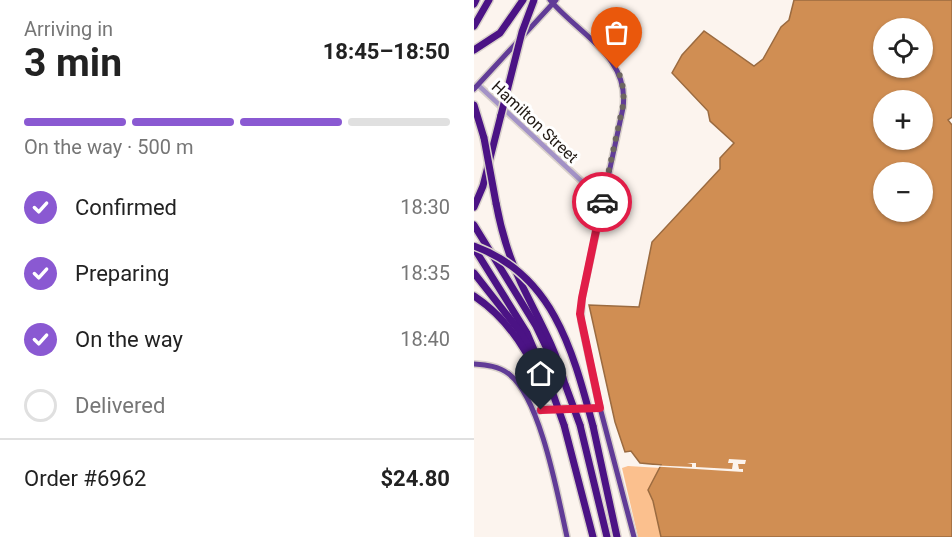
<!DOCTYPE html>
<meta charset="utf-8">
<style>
body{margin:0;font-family:Roboto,sans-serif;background:#f2f2f2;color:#222;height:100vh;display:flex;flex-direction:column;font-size:22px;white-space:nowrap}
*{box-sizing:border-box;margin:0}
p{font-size:20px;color:#767676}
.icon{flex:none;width:33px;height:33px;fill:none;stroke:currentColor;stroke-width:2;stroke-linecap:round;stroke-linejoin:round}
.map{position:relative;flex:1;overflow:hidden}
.side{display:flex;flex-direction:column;background:#fff;width:474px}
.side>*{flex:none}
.fabs{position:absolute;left:399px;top:18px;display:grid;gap:12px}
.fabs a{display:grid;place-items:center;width:60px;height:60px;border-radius:50%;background:#fff;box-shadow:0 2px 4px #0004;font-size:30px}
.pin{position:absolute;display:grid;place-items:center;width:51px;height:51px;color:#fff;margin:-62px -26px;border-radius:50% 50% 50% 0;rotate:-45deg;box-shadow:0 0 6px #0007}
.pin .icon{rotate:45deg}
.courier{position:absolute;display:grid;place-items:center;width:60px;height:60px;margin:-30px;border:4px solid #e11d48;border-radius:50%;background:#fff;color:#222;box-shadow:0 2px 8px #0007}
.overview em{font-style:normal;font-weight:700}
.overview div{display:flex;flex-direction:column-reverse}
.overview{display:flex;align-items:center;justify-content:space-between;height:102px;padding:0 24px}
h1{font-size:39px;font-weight:700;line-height:45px}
.bar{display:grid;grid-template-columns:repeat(4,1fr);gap:9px 6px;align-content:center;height:72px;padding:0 24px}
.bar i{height:8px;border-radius:4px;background:#e0e0e0}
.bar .active{background:#8a59d2}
.bar p{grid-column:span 4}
.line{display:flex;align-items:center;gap:15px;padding:0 24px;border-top:2px solid #e0e0e0}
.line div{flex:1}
ol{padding:0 24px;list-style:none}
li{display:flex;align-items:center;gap:18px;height:66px}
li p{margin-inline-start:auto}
li .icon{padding:6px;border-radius:50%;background:#8a59d2;color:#fff;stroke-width:4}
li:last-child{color:#767676}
li i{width:33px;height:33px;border:3px solid #e0e0e0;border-radius:50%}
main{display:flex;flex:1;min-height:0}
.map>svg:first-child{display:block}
.green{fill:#fbc08e}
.water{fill:#d08e53;stroke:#9b6b40;stroke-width:1.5;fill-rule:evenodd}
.pier{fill:#fcf4ee}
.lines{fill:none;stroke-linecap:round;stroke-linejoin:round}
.minor-casing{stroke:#d9d1cb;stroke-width:8}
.major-casing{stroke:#d9d1cb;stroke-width:8}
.highway-casing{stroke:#d9d1cb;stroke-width:10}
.minor{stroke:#a392c6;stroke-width:4.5}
.major{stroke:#613c97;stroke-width:5}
.highway{stroke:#4b1385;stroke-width:7}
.highway-bridge-casing{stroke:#d9d1cb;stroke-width:10;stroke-linecap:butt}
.highway-bridge{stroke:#4b1385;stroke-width:7}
.done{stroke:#6d6660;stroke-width:6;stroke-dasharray:0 10.8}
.route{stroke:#e11d48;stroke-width:8}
.labels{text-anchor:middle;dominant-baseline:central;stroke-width:6;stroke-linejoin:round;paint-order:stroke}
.street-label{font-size:16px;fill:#201913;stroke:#fff}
</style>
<main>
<section class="side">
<div class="overview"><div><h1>3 min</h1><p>Arriving in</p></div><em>18:45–18:50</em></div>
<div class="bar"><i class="active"></i><i class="active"></i><i class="active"></i><i></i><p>On the way · 500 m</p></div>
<ol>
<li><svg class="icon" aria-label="check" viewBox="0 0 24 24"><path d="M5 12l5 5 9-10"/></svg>Confirmed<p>18:30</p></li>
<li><svg class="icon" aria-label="check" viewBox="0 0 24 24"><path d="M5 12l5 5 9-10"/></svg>Preparing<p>18:35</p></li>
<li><svg class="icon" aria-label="check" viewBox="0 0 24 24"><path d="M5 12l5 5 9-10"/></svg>On the way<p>18:40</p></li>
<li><i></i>Delivered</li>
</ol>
<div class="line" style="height:78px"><div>Order #6962</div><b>$24.80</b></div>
</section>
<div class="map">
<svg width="478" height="537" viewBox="0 0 478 537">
<rect width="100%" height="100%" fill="#fcf4ee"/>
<!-- green -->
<polygon class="green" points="154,466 187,468 174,490 179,501 187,537 164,537 148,468"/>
<!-- water -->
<path class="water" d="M 320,0 L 478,0 L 478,117 L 474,120 L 478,125 L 478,537 L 187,537 L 179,501 L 174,490 L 187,465 L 166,463 L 157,451 L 151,452 L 141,422 L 115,305 L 165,307 L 178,242 L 246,169 L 246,158 L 260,143 L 236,121 L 234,111 L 198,73 L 208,55 L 230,31 L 280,66 L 289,59 L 307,27 L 315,20 ZM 410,28 L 448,28 L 448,68 L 410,68 ZM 410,100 L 448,100 L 448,140 L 410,140 ZM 410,172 L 448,172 L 448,212 L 410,212 Z"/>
<!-- pier -->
<polygon class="pier" points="255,459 272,460 271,464 264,464 265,469 269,469 269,472 174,466 174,465 218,467 218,464 213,463 222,463 222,467 258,469 259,463 254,463"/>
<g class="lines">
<!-- minor casing -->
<g class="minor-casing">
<g id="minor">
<polyline points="4,85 129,201"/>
<polyline points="60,413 73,408 126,408"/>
</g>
</g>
<!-- major casing -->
<g class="major-casing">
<g id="major">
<path d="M 76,0 C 104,34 156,56 149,108 L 108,298 L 107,321 L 124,400 L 160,537"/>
<polyline points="0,89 82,0"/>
<path d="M 0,364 C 13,365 24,366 35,374 C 67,399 84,497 93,537"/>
</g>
</g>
<!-- highway casing -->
<g class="highway-casing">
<g id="highway">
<polyline points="0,4 2,0"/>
<polyline points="0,26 15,0"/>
<polyline points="0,50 26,33 49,0"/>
<polyline points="0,105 10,138"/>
<path d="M 22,203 C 27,230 35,257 47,283 C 62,315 81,346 90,381"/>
<polyline points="0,207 9,186 27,115"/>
<polyline points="0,225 62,326 85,374"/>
<polyline points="0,248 53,333 79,394"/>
<polyline points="0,273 44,329 59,353"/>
<path d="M 0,296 C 21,310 38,329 51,351 C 60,364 65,379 76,391"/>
<polyline points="90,425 119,537"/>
<polyline points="106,425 133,537"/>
<polyline points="119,426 143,537"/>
</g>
</g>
<!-- minor -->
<use href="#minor" class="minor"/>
<!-- major -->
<use href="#major" class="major"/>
<!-- highway -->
<use href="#highway" class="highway"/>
<!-- highway-bridge casing -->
<g class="highway-bridge-casing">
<g id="highway-bridge">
<polyline points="27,115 48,32 60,0"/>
<polyline points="10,138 22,203"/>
<path d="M 0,246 C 80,275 99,352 119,426"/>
<polyline points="91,384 106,425"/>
<polyline points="79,394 90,425"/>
</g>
</g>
<!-- highway-bridge -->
<use href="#highway-bridge" class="highway-bridge"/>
</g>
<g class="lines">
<!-- done -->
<polyline class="done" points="128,202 150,101 148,81 143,69"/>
<!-- route -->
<polyline class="route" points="67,410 126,408 106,314 108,298 128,202"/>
</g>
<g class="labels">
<!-- street labels -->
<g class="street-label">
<text transform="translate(61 122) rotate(43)">Hamilton Street</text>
</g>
</g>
</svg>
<div class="fabs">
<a><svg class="icon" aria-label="locate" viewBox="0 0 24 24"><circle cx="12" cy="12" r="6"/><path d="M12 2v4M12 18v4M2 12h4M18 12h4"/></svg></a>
<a>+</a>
<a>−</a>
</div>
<div class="pin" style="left:143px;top:69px;background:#ea580c"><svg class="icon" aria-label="bag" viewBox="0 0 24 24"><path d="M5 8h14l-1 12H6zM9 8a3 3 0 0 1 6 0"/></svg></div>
<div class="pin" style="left:67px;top:410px;background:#1f2937"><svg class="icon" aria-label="home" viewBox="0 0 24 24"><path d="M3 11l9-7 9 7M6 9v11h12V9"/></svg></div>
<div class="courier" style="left:128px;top:202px"><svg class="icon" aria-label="car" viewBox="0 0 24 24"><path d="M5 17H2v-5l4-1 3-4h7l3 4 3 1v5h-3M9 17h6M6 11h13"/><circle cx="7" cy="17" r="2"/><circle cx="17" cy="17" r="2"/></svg></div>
</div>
</main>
